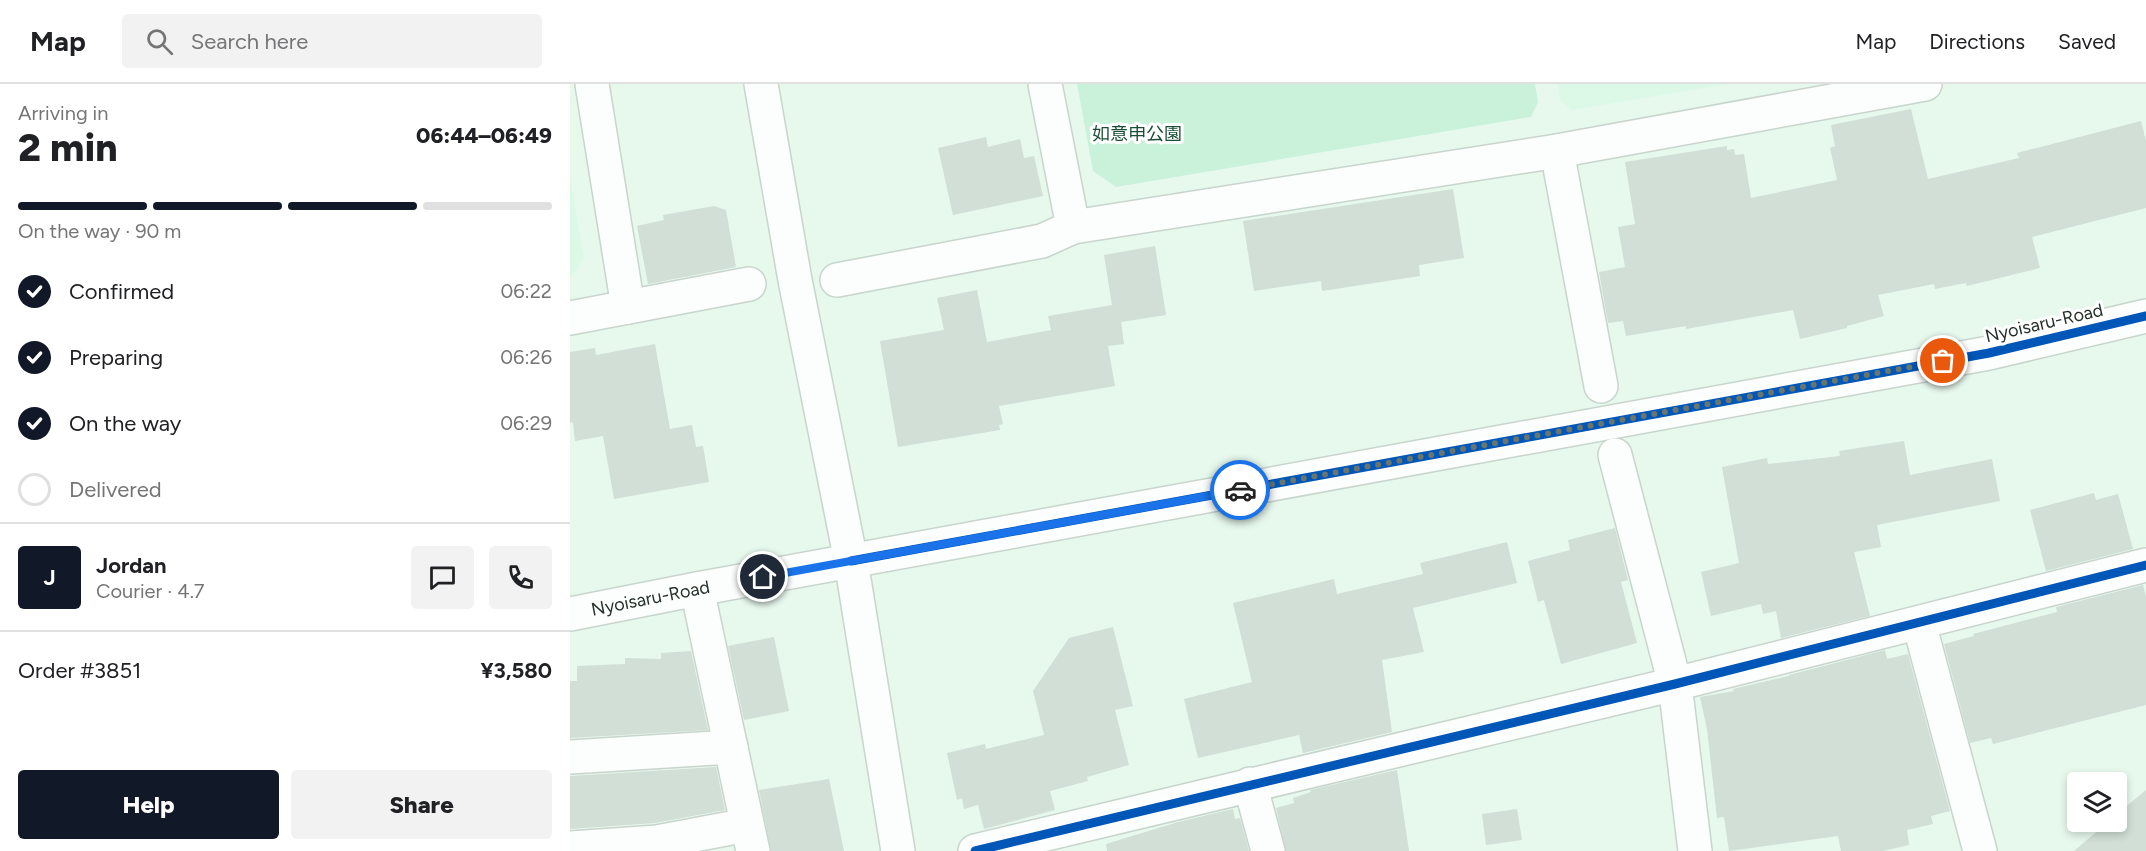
<!DOCTYPE html>
<meta charset="utf-8">
<style>
body{margin:0;font-family:Figtree,"Noto Sans JP",sans-serif;background:#f2f2f2;color:#202124;height:100vh;display:flex;flex-direction:column;font-size:22px;white-space:nowrap}
*{box-sizing:border-box;margin:0}
p{font-size:20px;color:#757577}
.icon{flex:none;width:33px;height:33px;fill:none;stroke:currentColor;stroke-width:2;stroke-linecap:round;stroke-linejoin:round}
.map{position:relative;flex:1;overflow:hidden}
.drawer{display:flex;flex-direction:column;background:#fff;width:570px}
.drawer>*{flex:none}
.controls{position:absolute;left:1497px;top:688px;display:grid;gap:12px}
.controls a{display:grid;place-items:center;width:60px;height:60px;border-radius:6px;background:#fff;box-shadow:0 3px 9px #0003;font-size:30px}
.pin{position:absolute;display:grid;place-items:center;width:51px;height:51px;color:#fff;margin:-26px;border:3px solid #fff;border-radius:50%;box-shadow:0 2px 6px #0007}
.courier{position:absolute;display:grid;place-items:center;width:60px;height:60px;margin:-30px;border:4px solid #1a73e8;border-radius:50%;background:#fff;color:#222;box-shadow:0 2px 8px #0007}
.overview em{font-style:normal;font-weight:800}
.overview div{display:flex;flex-direction:column-reverse}
.overview{display:flex;align-items:center;justify-content:space-between;height:102px;padding:0 18px}
h1{font-size:39px;font-weight:800;line-height:45px}
.bar{display:grid;grid-template-columns:repeat(4,1fr);gap:9px 6px;align-content:center;height:72px;padding:0 18px}
.bar i{height:8px;border-radius:4px;background:#e0e0e0}
.bar .on{background:#111827}
.bar p{grid-column:span 4}
.line{display:flex;align-items:center;gap:15px;padding:0 18px;border-top:2px solid #e0e0e0}
.line div{flex:1}
.round{display:grid;place-items:center;flex:none;width:63px;height:63px;border-radius:6px;background:#f2f2f2}
ol{padding:0 18px;list-style:none}
li{display:flex;align-items:center;gap:18px;height:66px}
li p{margin-inline-start:auto}
li .icon{padding:6px;border-radius:50%;background:#111827;color:#fff;stroke-width:4}
li:last-child{color:#757577}
li i{width:33px;height:33px;border:3px solid #e0e0e0;border-radius:50%}
.action{display:flex;gap:12px;margin-top:auto;padding:12px 18px}
.action a{flex:1;height:69px;border-radius:6px;background:#111827;color:#fff;font-size:24px;font-weight:800;line-height:69px;text-align:center}
.action a+a{background:#f2f2f2;color:#202124}
header{display:flex;align-items:center;gap:36px;box-sizing:border-box;height:84px;padding:0 30px;background:#fff;border-bottom:2px solid #e0e0e0}
header strong{font-size:28px}
nav{display:flex;gap:33px;margin-inline-start:auto;font-size:21px}
.search{width:420px;height:54px;background:#f2f2f2;display:flex;align-items:center;gap:15px;box-sizing:border-box;padding:0 21px;border-radius:6px;color:#757577;font-size:22px}
main{display:flex;flex:1;min-height:0}
.map>svg:first-child{display:block}
.built{fill:#dcf8e7}
.green{fill:#caf2da}
.building{fill:#d1dfd6}
.lines{fill:none;stroke-linecap:round;stroke-linejoin:round}
.street-casing{stroke:#c8d5cd;stroke-width:36}
.secondary-casing{stroke:#c8d5cd;stroke-width:36}
.street{stroke:#fbfefc;stroke-width:33}
.secondary{stroke:#fbfefc;stroke-width:33}
.cycleway-casing{stroke:#fff;stroke-width:13}
.cycleway{stroke:#0057b8;stroke-width:9}
.done{stroke:#69766e;stroke-width:6;stroke-dasharray:0 10.8}
.route{stroke:#1a73e8;stroke-width:8}
.labels{text-anchor:middle;dominant-baseline:central;stroke-width:6;stroke-linejoin:round;paint-order:stroke}
.park-label{font-size:18px;fill:#1b4d34;stroke:#fff}
.street-label{font-size:18px;fill:#25302a;stroke:#fff}
</style>
<header>
<strong>Map</strong>
<div class="search"><svg class="icon" aria-label="search" viewBox="0 0 24 24"><circle cx="10" cy="10" r="6"/><path d="M15 15l6 6"/></svg>Search here</div>
<nav><a>Map</a><a>Directions</a><a>Saved</a></nav>
</header>
<main>
<section class="drawer">
<div class="overview"><div><h1>2 min</h1><p>Arriving in</p></div><em>06:44–06:49</em></div>
<div class="bar"><i class="on"></i><i class="on"></i><i class="on"></i><i></i><p>On the way · 90 m</p></div>
<ol>
<li><svg class="icon" aria-label="check" viewBox="0 0 24 24"><path d="M5 12l5 5 9-10"/></svg>Confirmed<p>06:22</p></li>
<li><svg class="icon" aria-label="check" viewBox="0 0 24 24"><path d="M5 12l5 5 9-10"/></svg>Preparing<p>06:26</p></li>
<li><svg class="icon" aria-label="check" viewBox="0 0 24 24"><path d="M5 12l5 5 9-10"/></svg>On the way<p>06:29</p></li>
<li><i></i>Delivered</li>
</ol>
<div class="line" style="height:108px"><b class="round" style="background:#111827;color:#fff">J</b><div><b>Jordan</b><p>Courier · 4.7</p></div><a class="round"><svg class="icon" aria-label="chat" viewBox="0 0 24 24"><path d="M4 5h16v11H9l-5 4z"/></svg></a><a class="round"><svg class="icon" aria-label="phone" viewBox="0 0 24 24"><path d="M5 4h4l2 5-3 2q2 4 5 5l2-3 5 2v4C11 20 4 13 5 4z"/></svg></a></div>
<div class="line" style="height:78px"><div>Order #3851</div><b>¥3,580</b></div>
<div class="action"><a>Help</a><a>Share</a></div>
</section>
<div class="map">
<svg width="1576" height="767" viewBox="0 0 1576 767">
<rect width="100%" height="100%" fill="#e7f8ed"/>
<!-- built -->
<g class="built">
<polygon points="988,0 1158,0 1002,26 990,16"/>
<polygon points="0,93 14,174 0,194"/>
</g>
<!-- green -->
<polygon class="green" points="507,0 965,0 968,18 961,33 546,103 523,87"/>
<!-- building -->
<g class="building">
<polygon points="1341,25 1358,95 1449,74 1447,69 1571,37 1576,57 1576,124 1462,153 1470,184 1397,202 1396,199 1365,205 1364,200 1308,211 1314,232 1277,242 1277,244 1230,255 1223,226 1116,245 1116,242 1056,252 1053,237 1038,239 1029,188 1055,183 1048,143 1065,140 1055,78 1157,62 1157,66 1164,65 1165,71 1174,70 1181,114 1267,96 1260,64 1265,62 1261,41"/>
<polygon points="416,53 418,63 450,55 454,74 464,72 473,112 383,131 368,64"/>
<polygon points="883,105 894,174 849,181 850,192 752,207 751,197 684,207 673,137"/>
<polygon points="144,122 156,126 166,183 78,200 67,142 94,136 93,131"/>
<polygon points="585,162 596,231 551,238 554,260 538,262 545,302 429,322 433,340 429,341 430,346 328,363 310,257 374,246 367,214 407,206 417,258 481,246 478,232 542,221 534,171"/>
<polygon points="85,260 100,345 122,341 126,363 133,362 139,398 44,415 33,352 5,357 3,338 0,339 0,268 25,264 26,271"/>
<polygon points="1334,357 1340,391 1422,375 1430,417 1307,441 1311,463 1284,468 1300,532 1211,554 1206,527 1193,530 1191,520 1141,532 1131,488 1169,479 1152,383 1197,374 1198,380 1270,372 1269,367"/>
<polygon points="1524,409 1526,416 1548,410 1563,465 1476,487 1460,426"/>
<polygon points="1045,444 1058,496 1051,498 1067,559 991,580 974,516 968,518 958,477 1000,466 998,456"/>
<polygon points="937,458 947,499 843,524 854,568 812,576 822,648 733,669 729,651 628,674 614,615 682,598 663,519 764,495 767,510 853,490 850,479"/>
<polygon points="1573,501 1576,513 1576,621 1423,660 1421,654 1400,659 1374,560 1404,552 1403,550 1487,528 1486,523"/>
<polygon points="543,543 563,622 545,626 559,681 517,693 518,697 480,707 485,726 414,745 408,721 394,725 392,714 387,716 377,669 415,660 416,665 474,651 463,607 499,554"/>
<polygon points="204,553 219,627 174,636 158,562"/>
<polygon points="1315,566 1317,575 1338,570 1380,727 1361,732 1363,740 1337,746 1339,761 1313,767 1271,767 1268,752 1159,767 1154,733 1147,734 1137,645 1130,613 1164,607 1163,605 1219,592 1219,591"/>
<polygon points="121,567 138,646 0,654 0,597 7,597 7,582 55,580 55,574 91,575 91,569"/>
<polygon points="146,683 155,726 85,739 0,745 0,692"/>
<polygon points="827,686 839,767 716,767 706,724 724,719 723,714 741,708 740,706"/>
<polygon points="259,695 274,767 201,767 189,706"/>
<polygon points="1576,706 1576,767 1504,767 1538,738 1546,738 1546,731"/>
<polygon points="663,725 665,735 670,734 679,767 537,767 536,760 608,738"/>
<polygon points="947,725 952,756 916,761 912,730"/>
</g>
<g class="lines">
<!-- street casing -->
<g class="street-casing">
<g id="street">
<polyline points="475,0 503,143"/>
<polyline points="987,67 1031,302"/>
<polyline points="267,196 472,157 503,143 987,67 1355,0"/>
<polyline points="58,223 179,200"/>
<polyline points="0,234 58,223 22,0"/>
<polyline points="1045,371 1105,600 1125,767"/>
<polyline points="127,505 183,767"/>
<polyline points="1349,539 1410,767"/>
<polyline points="0,673 161,663"/>
<polyline points="680,700 698,767"/>
<polyline points="0,764 87,758 177,741"/>
<polyline points="405,767 1105,600 1576,481"/>
</g>
</g>
<!-- secondary casing -->
<g class="secondary-casing">
<g id="secondary">
<polyline points="191,0 225,196 281,477 328,767"/>
<path id="s1" d="M 0,530 L 127,505 L 1419,269 L 1576,232"/>
</g>
</g>
<!-- street -->
<use href="#street" class="street"/>
<!-- secondary -->
<use href="#secondary" class="secondary"/>
<!-- cycleway casing -->
<g class="cycleway-casing">
<g id="cycleway">
<polyline points="281,477 1419,269 1576,232"/>
<polyline points="405,767 1105,600 1576,481"/>
</g>
</g>
<!-- cycleway -->
<use href="#cycleway" class="cycleway"/>
</g>
<g class="lines">
<!-- done -->
<polyline class="done" points="670,406 1373,277"/>
<!-- route -->
<polyline class="route" points="193,493 670,406"/>
</g>
<g class="labels">
<!-- park labels -->
<g class="park-label">
<text x="567" y="50">如意申公園</text>
</g>
<!-- street labels -->
<g class="street-label">
<text transform="translate(1474 239) rotate(-13)">Nyoisaru-Road</text>
<text stroke="none"><textPath href="#s1" startOffset="82">Nyoisaru-Road</textPath></text>
</g>
</g>
</svg>
<div class="controls">
<a><svg class="icon" aria-label="layers" viewBox="0 0 24 24"><path d="M12 4l9 5-9 5-9-5zM3 14l9 5 9-5"/></svg></a>
</div>
<div class="pin" style="left:1373px;top:277px;background:#ea580c"><svg class="icon" aria-label="bag" viewBox="0 0 24 24"><path d="M5 8h14l-1 12H6zM9 8a3 3 0 0 1 6 0"/></svg></div>
<div class="pin" style="left:193px;top:493px;background:#1f2937"><svg class="icon" aria-label="home" viewBox="0 0 24 24"><path d="M3 11l9-7 9 7M6 9v11h12V9"/></svg></div>
<div class="courier" style="left:670px;top:406px"><svg class="icon" aria-label="car" viewBox="0 0 24 24"><path d="M5 17H2v-5l4-1 3-4h7l3 4 3 1v5h-3M9 17h6M6 11h13"/><circle cx="7" cy="17" r="2"/><circle cx="17" cy="17" r="2"/></svg></div>
</div>
</main>
